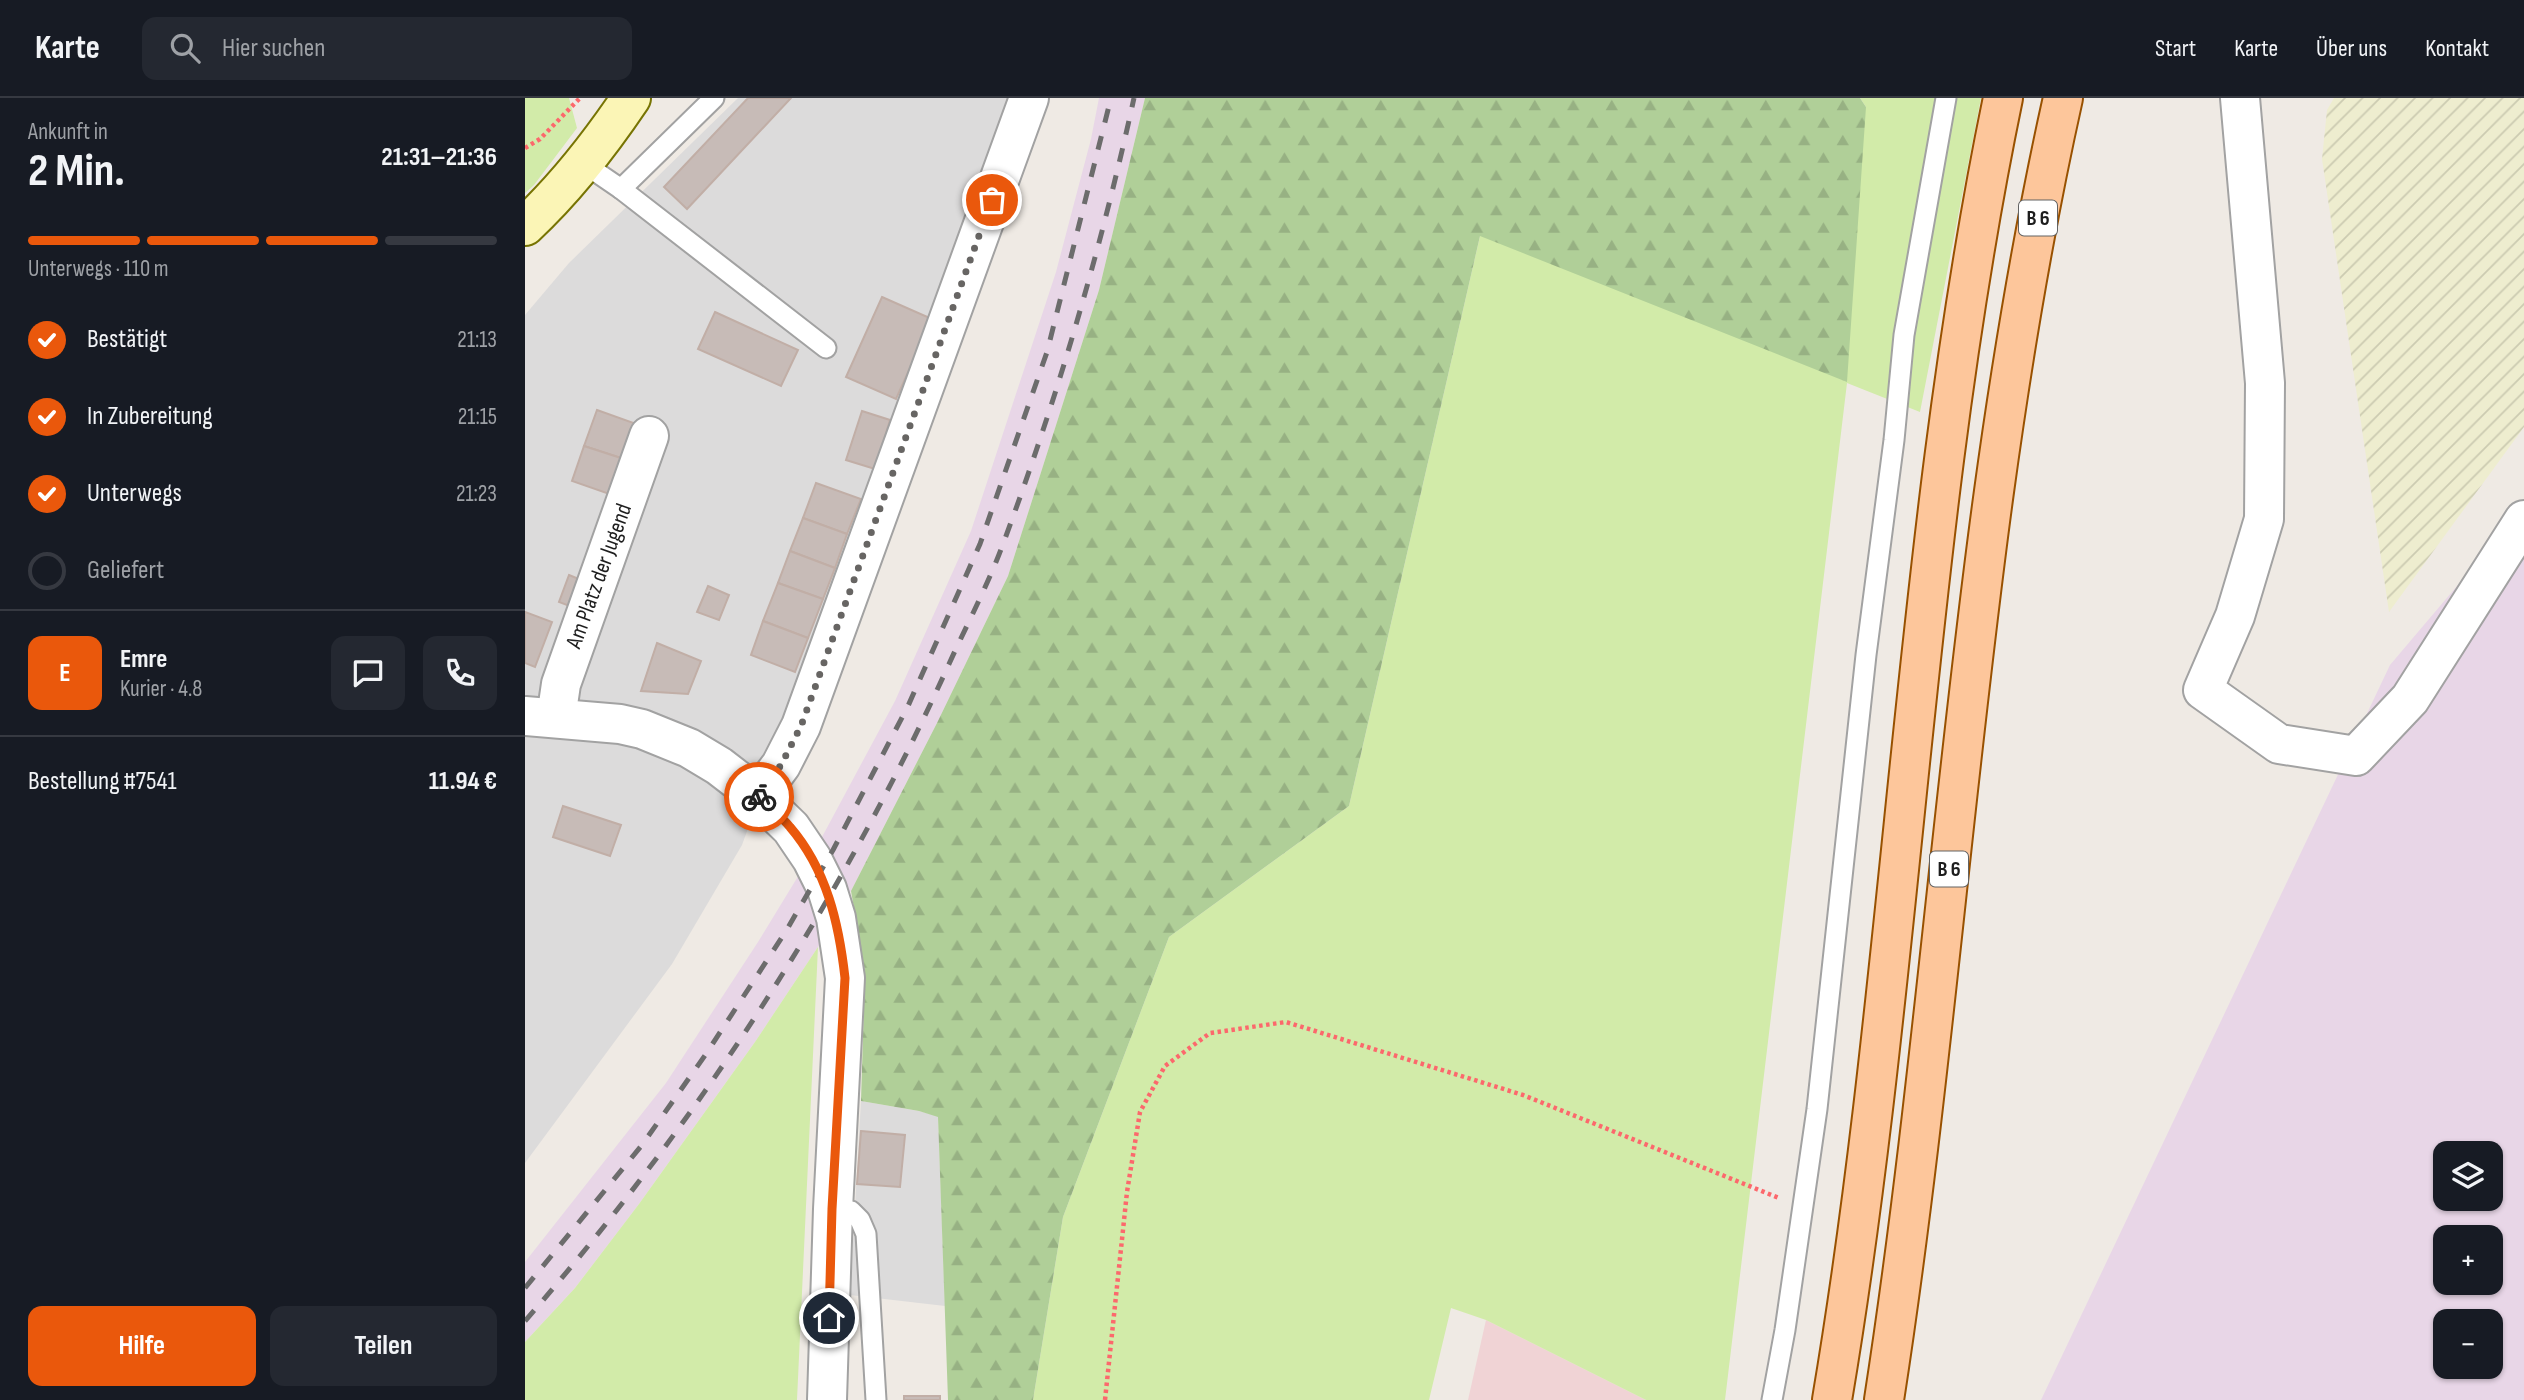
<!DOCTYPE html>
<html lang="de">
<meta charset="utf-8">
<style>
body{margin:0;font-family:"Sofia Sans Condensed",sans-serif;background:#242831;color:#f1f3f6;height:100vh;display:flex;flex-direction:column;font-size:26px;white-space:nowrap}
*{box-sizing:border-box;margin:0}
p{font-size:23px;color:#9ea1a6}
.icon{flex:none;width:38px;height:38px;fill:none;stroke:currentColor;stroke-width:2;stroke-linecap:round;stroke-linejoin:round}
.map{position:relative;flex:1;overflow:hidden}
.sheet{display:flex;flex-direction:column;background:#171b24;width:525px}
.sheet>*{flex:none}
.controls{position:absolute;left:1908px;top:1043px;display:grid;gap:14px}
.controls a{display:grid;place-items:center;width:70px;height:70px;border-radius:14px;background:#171b24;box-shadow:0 2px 5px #0004;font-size:35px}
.pin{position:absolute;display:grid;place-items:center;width:60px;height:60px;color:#fff;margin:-30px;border:4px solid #fff;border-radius:50%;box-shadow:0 2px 7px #0007}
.courier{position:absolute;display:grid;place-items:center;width:70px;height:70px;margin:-35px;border:5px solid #ea580c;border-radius:50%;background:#fff;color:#222;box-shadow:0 2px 9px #0007}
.summary em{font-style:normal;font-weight:700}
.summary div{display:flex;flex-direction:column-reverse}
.summary{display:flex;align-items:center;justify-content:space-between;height:119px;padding:0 28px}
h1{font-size:46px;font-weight:700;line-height:52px}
.bar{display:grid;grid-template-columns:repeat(4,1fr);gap:10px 7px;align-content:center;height:84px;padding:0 28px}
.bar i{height:9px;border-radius:5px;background:#363941}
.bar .on{background:#ea580c}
.bar p{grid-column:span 4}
.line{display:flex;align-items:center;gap:18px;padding:0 28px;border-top:2px solid #363941}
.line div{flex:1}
.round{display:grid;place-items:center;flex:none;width:74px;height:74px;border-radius:14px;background:#242831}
ol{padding:0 28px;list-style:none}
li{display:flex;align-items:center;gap:21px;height:77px}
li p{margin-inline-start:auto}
li .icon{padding:7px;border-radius:50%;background:#ea580c;color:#fff;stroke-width:4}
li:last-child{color:#9ea1a6}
li i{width:38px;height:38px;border:4px solid #363941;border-radius:50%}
.button{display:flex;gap:14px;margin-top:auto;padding:14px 28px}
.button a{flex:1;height:80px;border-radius:14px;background:#ea580c;color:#fff;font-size:28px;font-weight:700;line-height:80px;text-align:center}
.button a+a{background:#242831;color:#f1f3f6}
header{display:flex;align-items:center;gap:42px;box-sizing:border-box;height:98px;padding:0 35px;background:#171b24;border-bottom:2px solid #363941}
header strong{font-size:33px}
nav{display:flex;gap:38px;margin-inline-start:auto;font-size:24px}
.search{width:490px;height:63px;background:#242831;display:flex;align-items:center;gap:18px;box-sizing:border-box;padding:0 24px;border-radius:14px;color:#9ea1a6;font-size:26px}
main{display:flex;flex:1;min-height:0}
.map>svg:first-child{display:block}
.residential{fill:#dcdbdb}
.commercial{fill:#f0d3d5}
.industrial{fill:#e8d6e7;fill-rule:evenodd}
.farmland{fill:url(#farmland-furrows)}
.grass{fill:#d2eba9}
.forest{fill:url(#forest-firs)}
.building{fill:#c7bbb7;stroke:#c1aea6;stroke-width:2}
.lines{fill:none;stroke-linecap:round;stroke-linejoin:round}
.service-casing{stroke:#a2a2a2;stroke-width:23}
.minor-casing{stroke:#a2a2a2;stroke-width:42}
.tertiary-casing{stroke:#a2a2a2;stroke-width:42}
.secondary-casing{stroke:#777403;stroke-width:42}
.primary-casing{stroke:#985100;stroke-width:42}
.path{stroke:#fc686c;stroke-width:4.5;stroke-dasharray:3.5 3.5;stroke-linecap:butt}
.service{stroke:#fff;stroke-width:19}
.minor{stroke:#fff;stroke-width:38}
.tertiary{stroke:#fff;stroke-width:38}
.secondary{stroke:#fbf5b6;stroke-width:38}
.primary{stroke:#fdc69b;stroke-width:38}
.rail{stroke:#6c6c6c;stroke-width:5;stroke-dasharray:14 14;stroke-linecap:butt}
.done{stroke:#676563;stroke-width:7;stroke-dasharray:0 12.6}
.route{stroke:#ea580c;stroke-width:9}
.labels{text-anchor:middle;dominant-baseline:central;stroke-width:6;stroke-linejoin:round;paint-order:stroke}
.shield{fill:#fff;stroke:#626262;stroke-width:2}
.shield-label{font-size:21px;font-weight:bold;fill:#1e1e1e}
.street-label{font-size:23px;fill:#1e1e1e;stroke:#fff}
</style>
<header>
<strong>Karte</strong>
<div class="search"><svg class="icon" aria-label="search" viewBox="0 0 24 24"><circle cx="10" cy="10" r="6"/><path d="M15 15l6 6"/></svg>Hier suchen</div>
<nav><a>Start</a><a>Karte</a><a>Über uns</a><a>Kontakt</a></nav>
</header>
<main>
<section class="sheet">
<div class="summary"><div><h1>2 Min.</h1><p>Ankunft in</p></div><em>21:31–21:36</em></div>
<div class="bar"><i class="on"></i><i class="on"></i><i class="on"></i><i></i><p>Unterwegs · 110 m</p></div>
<ol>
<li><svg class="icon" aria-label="check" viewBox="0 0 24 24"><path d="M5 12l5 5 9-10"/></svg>Bestätigt<p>21:13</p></li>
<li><svg class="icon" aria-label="check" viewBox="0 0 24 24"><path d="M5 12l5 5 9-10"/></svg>In Zubereitung<p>21:15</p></li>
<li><svg class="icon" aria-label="check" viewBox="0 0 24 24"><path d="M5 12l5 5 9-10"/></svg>Unterwegs<p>21:23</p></li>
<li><i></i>Geliefert</li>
</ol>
<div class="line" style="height:126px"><b class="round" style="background:#ea580c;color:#fff">E</b><div><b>Emre</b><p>Kurier · 4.8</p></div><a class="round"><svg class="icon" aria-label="chat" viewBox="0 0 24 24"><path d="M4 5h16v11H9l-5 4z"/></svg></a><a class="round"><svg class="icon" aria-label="phone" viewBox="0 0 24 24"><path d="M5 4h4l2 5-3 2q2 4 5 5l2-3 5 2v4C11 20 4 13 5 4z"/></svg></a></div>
<div class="line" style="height:91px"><div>Bestellung #7541</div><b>11.94 €</b></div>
<div class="button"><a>Hilfe</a><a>Teilen</a></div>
</section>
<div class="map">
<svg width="1999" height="1302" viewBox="0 0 1999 1302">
<defs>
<pattern id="farmland-furrows" width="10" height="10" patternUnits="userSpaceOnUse" patternTransform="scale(1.75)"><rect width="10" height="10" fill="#eeedcf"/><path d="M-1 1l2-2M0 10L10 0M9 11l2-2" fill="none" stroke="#cccbb1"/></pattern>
<pattern id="forest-firs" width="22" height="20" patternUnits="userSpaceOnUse" patternTransform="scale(1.75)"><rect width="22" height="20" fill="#b0cf98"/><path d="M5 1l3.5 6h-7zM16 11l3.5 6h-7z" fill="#97b183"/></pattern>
</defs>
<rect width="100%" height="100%" fill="#efeae4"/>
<!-- residential -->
<g class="residential">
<polygon points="213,0 486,0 217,747 147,866 0,1065 0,217 44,165"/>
<polygon points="336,1003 394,1013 413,1018 420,1208 325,1197"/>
</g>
<!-- commercial -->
<polygon class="commercial" points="961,1222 1121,1302 943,1302"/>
<!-- industrial -->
<g class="industrial">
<polygon points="574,0 620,0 574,192 483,478 412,625 326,793 293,849 230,944 114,1106 50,1190 0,1244 0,1164 141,985 233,844 297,739 370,603 446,433 531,174 566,41"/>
<path d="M 1999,409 L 1999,1302 L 1516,1302 L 1865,567 ZM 1920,1055 L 1965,1055 L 1965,1101 L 1920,1101 ZM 1920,1139 L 1965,1139 L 1965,1185 L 1920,1185 ZM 1920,1223 L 1965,1223 L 1965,1269 L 1920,1269 Z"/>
</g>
<!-- farmland -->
<polygon class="farmland" points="1809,0 1999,0 1999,329 1864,514 1797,61 1802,12"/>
<!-- grass -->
<g class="grass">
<polygon points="0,0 44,0 52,30 9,87 0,95"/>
<polygon points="1335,0 1456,0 1395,314 1322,285 1200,1302 1121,1302 961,1222 926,1210 904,1302 508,1302 538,1119 644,839 824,708 955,138 1341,9"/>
<polygon points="293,849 272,1302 0,1302 0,1244 50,1190 114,1106 230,944"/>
</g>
<!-- forest -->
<polygon class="forest" points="620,0 1335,0 1341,9 1322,284 955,138 824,708 644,839 538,1119 508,1302 423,1302 413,1019 394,1013 336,1003 340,874 326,793 412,625 483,478 574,192"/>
<!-- building -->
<g class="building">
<polygon points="223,0 266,0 162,111 139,89"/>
<polygon points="357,199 407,221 371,301 321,279"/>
<polygon points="190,214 273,252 256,288 173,251"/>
<polygon points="72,312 117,328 105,363 59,348"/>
<polygon points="337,313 365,322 350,371 321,362"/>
<polygon points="59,348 105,363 93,399 47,383"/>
<polygon points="291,385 336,401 322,436 278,420"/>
<polygon points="278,420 322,436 310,470 265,453"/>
<polygon points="265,453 310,470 298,501 253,485"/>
<polygon points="44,477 66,486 55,512 34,504"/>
<polygon points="253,485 298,501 283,540 238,523"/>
<polygon points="183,488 204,497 194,522 172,514"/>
<polygon points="0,514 27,524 10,569 0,565"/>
<polygon points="238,523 283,540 270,574 226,557"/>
<polygon points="132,545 176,563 163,596 116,593"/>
<polygon points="38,708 96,727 85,758 28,739"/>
<polygon points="336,1033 380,1037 375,1089 332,1086"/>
<rect x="379" y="1298" width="36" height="4"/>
</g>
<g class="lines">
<!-- service casing -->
<g class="service-casing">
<g id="service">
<polyline points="58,65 96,91 189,0"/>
<polyline points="96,91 301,250"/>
<polyline points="308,1111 326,1113 335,1122 341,1136 351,1302"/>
<polyline points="1247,1302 1260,1232 1292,1011 1341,557 1369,342 1379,237 1421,0"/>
</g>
</g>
<!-- minor casing -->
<g class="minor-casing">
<g id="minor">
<polyline points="1715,0 1740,285 1739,421 1710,518 1678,592 1754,646 1831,658 1885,601 1999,422"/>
<polyline points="31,620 36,586 124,338"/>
<polyline points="233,698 256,667 276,628 504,0"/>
</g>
</g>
<!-- tertiary casing -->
<g class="tertiary-casing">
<polyline id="tertiary" points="0,618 95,626 117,631 164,650 194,668 233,698 266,730 287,761 302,791 311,820 320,880 308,1111 302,1302"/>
</g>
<!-- secondary casing -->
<g class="secondary-casing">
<path id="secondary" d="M 0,128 C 41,90 75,46 106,0"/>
</g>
<!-- primary casing -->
<g class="primary-casing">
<g id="primary">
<path d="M 1307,1302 C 1380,870 1389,429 1478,0"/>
<path d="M 1359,1302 C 1426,869 1442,429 1538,0"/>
</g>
</g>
<!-- path -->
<g class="path">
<polyline points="0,50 15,41 55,0"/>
<polyline points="580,1302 602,1094 615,1014 640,968 685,935 761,924 998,997 1254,1100"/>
</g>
<!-- service -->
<use href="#service" class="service"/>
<!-- minor -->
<use href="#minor" class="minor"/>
<!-- tertiary -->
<use href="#tertiary" class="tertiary"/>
<!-- secondary -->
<use href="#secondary" class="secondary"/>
<!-- primary -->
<use href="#primary" class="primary"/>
<!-- rail -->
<g class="rail">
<polyline points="0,1190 117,1047 181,956 261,833 308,752 383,608 455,446 522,254 586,0"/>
<path d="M 0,1223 C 172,1026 316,804 424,566 C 442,526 463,487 478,446 C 532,301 576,151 609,0"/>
</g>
</g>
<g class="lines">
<!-- done -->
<polyline class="done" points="234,699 233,698 256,667 276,628 467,102"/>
<!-- route -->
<path class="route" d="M 234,699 C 244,709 256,718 265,729 C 302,772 314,826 320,880 L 307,1111 L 304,1220"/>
</g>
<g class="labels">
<!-- shield labels -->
<g class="shield">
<rect x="1494" y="102.5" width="38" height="35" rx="5"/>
<rect x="1405" y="753.5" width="38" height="35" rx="5"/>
</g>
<g class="shield-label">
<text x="1513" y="120">B 6</text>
<text x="1424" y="771">B 6</text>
</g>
<!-- street labels -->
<g class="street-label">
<text transform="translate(74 478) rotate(-70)">Am Platz der Jugend</text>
</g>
</g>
</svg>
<div class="controls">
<a><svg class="icon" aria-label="layers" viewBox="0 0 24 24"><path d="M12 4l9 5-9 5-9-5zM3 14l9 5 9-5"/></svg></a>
<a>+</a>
<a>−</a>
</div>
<div class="pin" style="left:467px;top:102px;background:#ea580c"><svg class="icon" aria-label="bag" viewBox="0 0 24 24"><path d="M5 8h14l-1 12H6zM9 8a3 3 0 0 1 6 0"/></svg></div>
<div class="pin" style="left:304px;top:1220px;background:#1f2937"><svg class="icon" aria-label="home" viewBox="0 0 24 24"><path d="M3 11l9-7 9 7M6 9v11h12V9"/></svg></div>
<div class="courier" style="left:234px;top:699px"><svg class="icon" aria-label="bike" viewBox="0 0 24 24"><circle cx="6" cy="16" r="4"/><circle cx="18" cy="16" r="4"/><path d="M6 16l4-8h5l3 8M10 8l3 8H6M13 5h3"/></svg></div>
</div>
</main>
